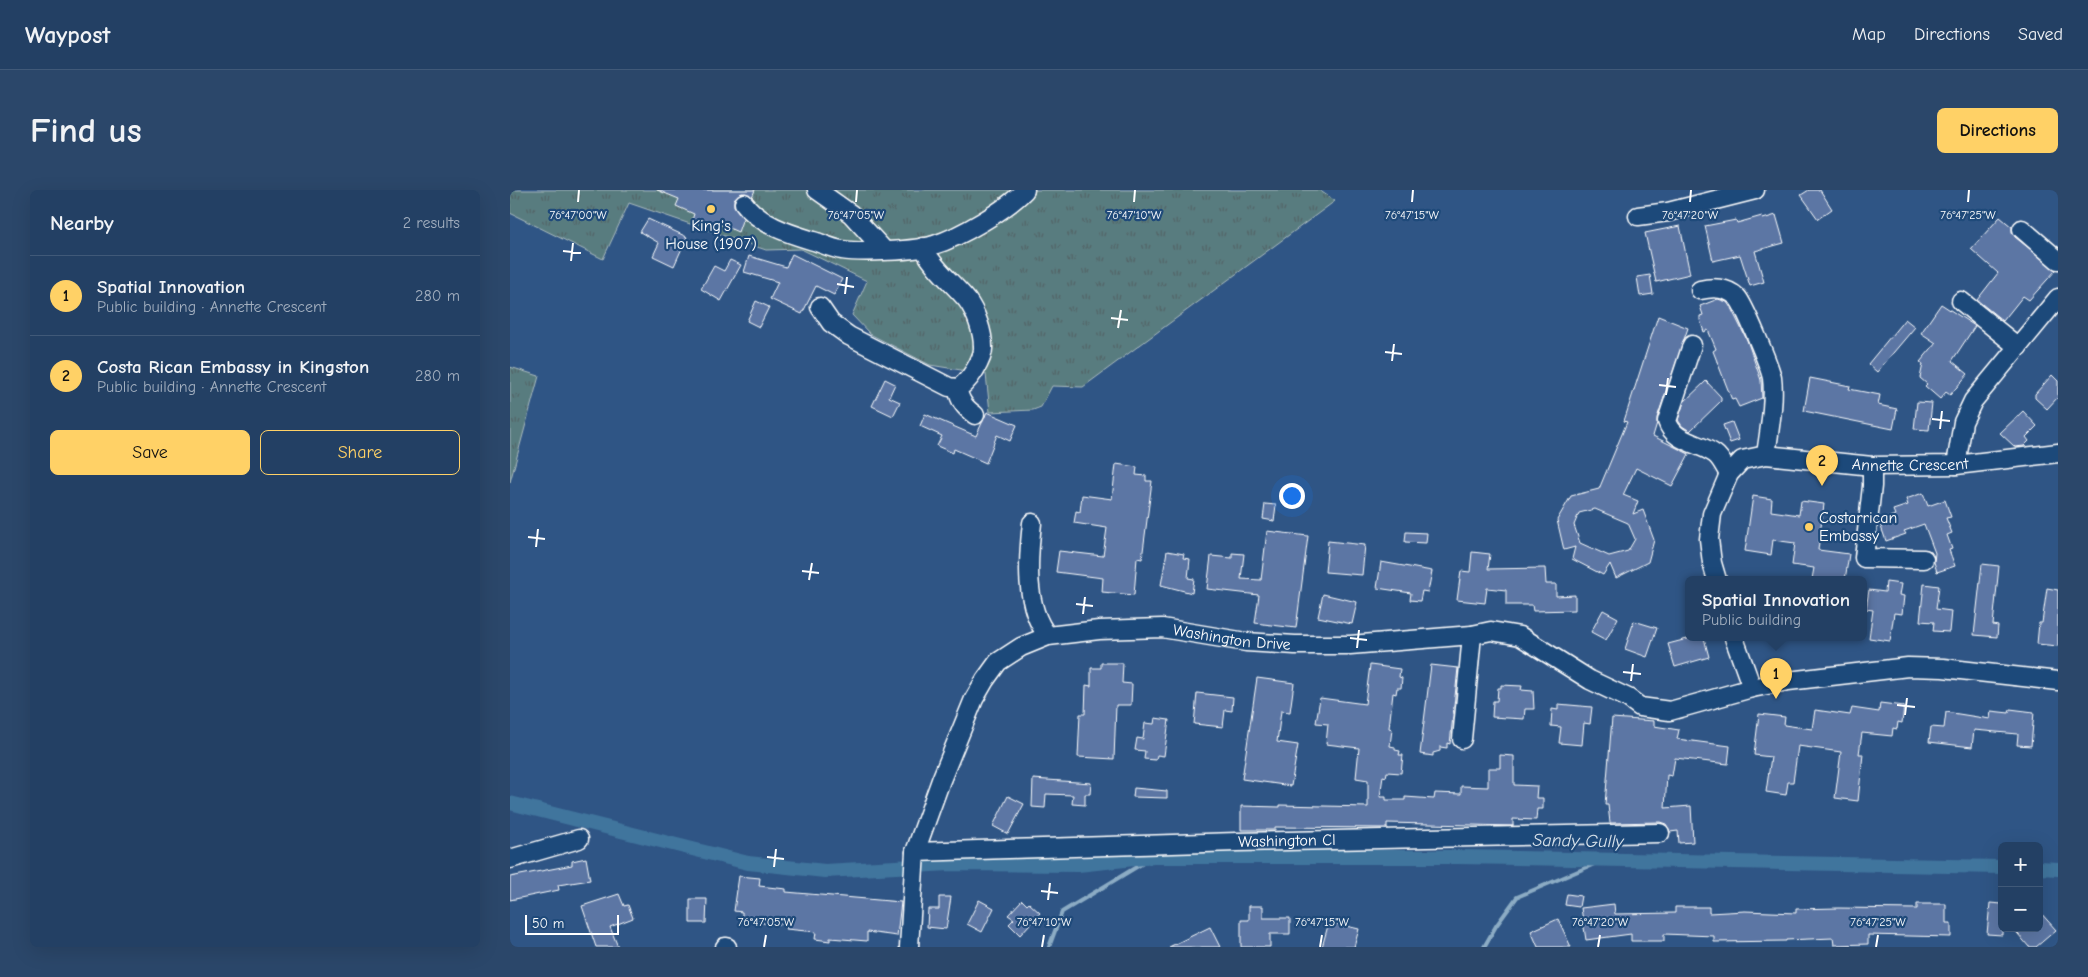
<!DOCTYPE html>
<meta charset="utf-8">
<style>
:root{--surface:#234064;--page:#2b476a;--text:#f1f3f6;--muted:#a3afbf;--line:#405978;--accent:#ffd166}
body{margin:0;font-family:"Comic Neue",sans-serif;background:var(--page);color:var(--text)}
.controls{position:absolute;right:15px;bottom:15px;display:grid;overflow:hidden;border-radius:8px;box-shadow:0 5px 20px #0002}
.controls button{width:45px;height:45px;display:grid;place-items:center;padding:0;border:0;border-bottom:1px solid var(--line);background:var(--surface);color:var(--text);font:25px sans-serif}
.scale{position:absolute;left:15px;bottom:12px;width:94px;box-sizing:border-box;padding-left:5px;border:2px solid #fff;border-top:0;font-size:14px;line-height:18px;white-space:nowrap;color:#fff;-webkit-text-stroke:4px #1f4a7a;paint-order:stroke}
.you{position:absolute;left:781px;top:305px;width:18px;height:18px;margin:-12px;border:4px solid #fff;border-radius:50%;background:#1a73e8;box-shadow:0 0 0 8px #1a73e833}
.badge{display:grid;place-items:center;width:32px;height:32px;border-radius:50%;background:var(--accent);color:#111;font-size:16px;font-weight:700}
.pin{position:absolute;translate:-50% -41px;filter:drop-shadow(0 1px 2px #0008)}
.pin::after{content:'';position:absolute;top:26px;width:18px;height:15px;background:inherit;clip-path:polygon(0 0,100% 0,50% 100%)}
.popup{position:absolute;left:1175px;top:386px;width:182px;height:65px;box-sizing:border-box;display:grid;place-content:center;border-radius:8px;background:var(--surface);filter:drop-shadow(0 1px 4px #0005);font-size:16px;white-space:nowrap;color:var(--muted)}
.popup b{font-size:19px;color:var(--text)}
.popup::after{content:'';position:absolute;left:50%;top:100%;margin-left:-10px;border:10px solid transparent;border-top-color:var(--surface)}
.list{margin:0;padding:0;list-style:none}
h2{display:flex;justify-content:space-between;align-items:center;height:65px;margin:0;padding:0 20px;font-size:21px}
h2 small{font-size:16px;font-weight:400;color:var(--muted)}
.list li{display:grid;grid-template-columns:32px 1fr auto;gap:15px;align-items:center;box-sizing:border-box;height:80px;padding:0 20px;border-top:1px solid var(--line)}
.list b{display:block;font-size:19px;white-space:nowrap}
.list p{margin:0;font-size:16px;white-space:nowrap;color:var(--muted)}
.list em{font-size:16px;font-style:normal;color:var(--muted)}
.actions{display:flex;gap:10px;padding:15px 20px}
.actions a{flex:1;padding:11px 0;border:1px solid var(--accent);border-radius:8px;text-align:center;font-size:18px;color:var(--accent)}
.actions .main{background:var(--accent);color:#111}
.map{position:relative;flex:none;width:1548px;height:757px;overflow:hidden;border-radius:8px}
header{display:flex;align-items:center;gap:30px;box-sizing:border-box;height:70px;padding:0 25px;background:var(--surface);border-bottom:1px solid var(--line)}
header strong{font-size:24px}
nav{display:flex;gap:28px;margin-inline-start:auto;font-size:18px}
.intro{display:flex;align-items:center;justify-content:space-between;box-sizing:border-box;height:120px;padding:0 30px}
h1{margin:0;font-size:35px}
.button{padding:12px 22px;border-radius:8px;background:var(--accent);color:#111;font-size:18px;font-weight:700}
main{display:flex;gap:30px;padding:0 30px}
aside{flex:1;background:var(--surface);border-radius:8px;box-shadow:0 5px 20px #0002}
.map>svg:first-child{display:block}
</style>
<header>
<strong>Waypost</strong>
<nav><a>Map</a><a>Directions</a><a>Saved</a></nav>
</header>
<div class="intro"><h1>Find us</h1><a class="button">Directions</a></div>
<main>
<aside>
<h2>Nearby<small>2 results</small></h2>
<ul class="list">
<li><span class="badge">1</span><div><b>Spatial Innovation</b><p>Public building · Annette Crescent</p></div><em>280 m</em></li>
<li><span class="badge">2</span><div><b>Costa Rican Embassy in Kingston</b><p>Public building · Annette Crescent</p></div><em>280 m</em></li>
</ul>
<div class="actions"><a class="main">Save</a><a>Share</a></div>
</aside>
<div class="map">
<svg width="1548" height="757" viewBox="0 0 1548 757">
<defs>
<pattern id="grass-tufts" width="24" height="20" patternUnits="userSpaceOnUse" patternTransform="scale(1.25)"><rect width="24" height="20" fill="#597b7f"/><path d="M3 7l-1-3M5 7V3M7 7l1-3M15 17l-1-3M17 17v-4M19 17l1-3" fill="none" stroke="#526466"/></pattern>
</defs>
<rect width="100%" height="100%" fill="#2f5585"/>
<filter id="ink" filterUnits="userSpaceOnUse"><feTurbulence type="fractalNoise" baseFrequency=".02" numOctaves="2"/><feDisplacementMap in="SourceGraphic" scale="10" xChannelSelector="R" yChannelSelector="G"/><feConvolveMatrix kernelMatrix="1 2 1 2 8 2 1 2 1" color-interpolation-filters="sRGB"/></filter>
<g filter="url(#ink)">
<path fill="url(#grass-tufts)" stroke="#acbdbf" d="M0,0H809L825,11L573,197L542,196L531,217L523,220L480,222L476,184L420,175L360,144L342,125L357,91L291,59L256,60L119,13L93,69L0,23Z
M0,177L29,186L0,292Z"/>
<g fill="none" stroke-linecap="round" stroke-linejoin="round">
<path stroke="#8cacc4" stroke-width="4" d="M539,757L552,722L643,667
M974,757L986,736L1007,707L1094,670"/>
<path stroke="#40759d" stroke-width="14" d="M0,613L238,673L315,681L439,674L568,675L643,667H948L1492,677
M1529,678L1548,679"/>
</g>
<path fill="#5b76a4" stroke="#fff" fill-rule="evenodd" d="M147,0H245L242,7L232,3L224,9V16L233,28L228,42L210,34L207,41L182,30L184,24L166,16L169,9Z
M1299,0H1310L1322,19L1308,29L1291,5Z
M1266,25L1274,53L1245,61L1254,92L1240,96L1230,65L1203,71L1195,36L1226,30L1227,33L1252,26L1253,29Z
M1490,27L1502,37V42L1505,47L1546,80L1519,110L1513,106L1493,131L1467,110L1488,83L1461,59Z
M138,29L177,47L164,76L143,66L149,53L130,42Z
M1170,36L1180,84L1146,92L1135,43Z
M282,64L332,89L324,105L306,96L292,124L260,109L268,92L234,82L239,66L276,77Z
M220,70L231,75L211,111L191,99L204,76L214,81Z
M1140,85L1143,104L1130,106L1127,87Z
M1208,109L1217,112L1221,118L1237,150L1251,190L1252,208L1229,217L1225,209L1222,210L1203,161L1206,159L1198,140L1194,142L1190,130V126L1193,125L1190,116Z
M246,111L259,117L249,137L237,131Z
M1431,114L1465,136L1442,171L1458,184L1440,205L1436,202L1430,209L1415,196L1417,194L1410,188L1413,174L1410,172L1426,153L1411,143Z
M1148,126L1178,138L1147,228V233L1143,246L1179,264L1162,296L1126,278L1113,305L1128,311L1123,324L1133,320L1144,350L1138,372L1106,388L1100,374L1093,385L1062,369L1065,357L1054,360L1047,330L1061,306L1089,299L1117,232L1114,231ZM1085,319L1118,333L1125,349L1118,361L1099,366L1070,353L1064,335L1069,323Z
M1395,129L1405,137L1367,182L1358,174Z
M1542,185L1548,191V207L1537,219L1525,208V204Z
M1300,188L1340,196L1339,199L1370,205L1368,215L1387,219L1383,239L1294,221Z
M375,189L385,194L379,207L390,212L383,226L362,216Z
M1196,191L1211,207V211L1180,241L1172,236L1168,230L1174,212Z
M1407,212L1422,213L1419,240L1404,239Z
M1513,221L1527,236L1516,247L1519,251L1514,256L1505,257L1490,243Z
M477,222L507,235L500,251L487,245L476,273L444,259L443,263L427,256L432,246L410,236L415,224L466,246Z
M1222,232L1229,250L1220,253L1213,235Z
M606,274L627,277L626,285L636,286V291H642L632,369L627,368L624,405L592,402L593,388L546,382L549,361L593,366L597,338L564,333L566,321L570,322L572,305L602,309Z
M1413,303L1418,316L1435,310L1441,327L1436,328L1442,343L1437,345L1442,359L1439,360L1445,376L1427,382L1424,372L1425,363L1414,334L1394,341L1396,344L1376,351L1369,331L1385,325L1383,320L1398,315L1396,309Z
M1243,306L1262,309L1261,321L1289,325L1291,311L1314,314L1308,360L1339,364L1335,390L1302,389L1304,378L1282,375L1285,353L1263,350L1261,365L1235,361Z
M755,314L766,315L764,331L753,329Z
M757,341L798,346L786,438L745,433L749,405L697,399L701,366L722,368V363L734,364L731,389L751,390Z
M896,342L917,343L916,353L895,352Z
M818,351L855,355L852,385L815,382Z
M657,361L674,364L673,368L680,369L678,388L684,389L682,403L651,395Z
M962,362L980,364L978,379L1035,378L1036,394H1046V406L1065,405V420L1023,421L1022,415H996V400L977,398L975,413L947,410L951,381L960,382Z
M871,372L922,381L918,402L912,401L910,411L900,410L901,403L867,398Z
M1472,374L1489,376L1483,435L1488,436L1487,447L1464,445Z
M1376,392L1391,394L1389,405L1394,406L1392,424L1384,423L1380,451L1359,448L1363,420L1356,419L1359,400L1375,402Z
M1414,394L1429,396L1426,419L1441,421L1439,442L1423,441L1424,432L1410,431Z
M1537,398L1548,400V456L1527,454L1529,433H1532Z
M813,404L847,412L842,434L808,427Z
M1093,420L1108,428L1096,450L1081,442Z
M1124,431L1147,438L1137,467L1115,459Z
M1181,448H1194L1199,467L1165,477L1158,454Z
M591,473H613L612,493L622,494L621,515H606L604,569L568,567L570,524H575L576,495L581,496V478H591Z
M860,475L890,479L889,487L892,488L891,498H887L886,504L883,503L879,538L882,539L880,556L885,557V560L890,561L889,565H893L891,583L877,582L876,587L873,586L870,607H876V610H895V607L924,609L925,603L951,604V596L978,597V578H990V565L1004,566V595L1027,596L1026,608H1033V619H1027L1026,630L1003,629V636L877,633V638L765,637V640H731V616L770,617V615L858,617V590L846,588L849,558L816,554L818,534L806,533L810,508L855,514Z
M921,475L948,478L940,554L937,553V558L930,557V561L923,563V566L910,564Z
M747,488L784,493L780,522L771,521L767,552L788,555L781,596L732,589Z
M991,495L1012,496L1011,500L1023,501L1024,519H1015L1014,529L982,527L983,511H987L988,498H991Z
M687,503L723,507L722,521L715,520L713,537L684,534Z
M1370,513L1394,516L1392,533L1388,532L1387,539L1383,538L1382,546L1352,543L1349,564H1353L1348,611L1325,608L1331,562L1288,556L1283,592H1278L1276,605L1256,602L1261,567L1244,565L1249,524L1275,527L1274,535L1302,539L1305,520L1340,525L1342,518L1369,522Z
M1048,514L1082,517L1080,534L1074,533L1072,555L1049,553L1051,537L1041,536L1042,519L1048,520Z
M1500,519L1524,522L1521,556L1507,555L1508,544L1464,540L1462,557L1419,552L1421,537L1434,538L1436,522L1480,529L1481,521L1499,523Z
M645,528L659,530L654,566L647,565L646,570L634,569L635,561L625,560L627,548L633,549L635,533L644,534Z
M1102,528L1144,531V536L1169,540L1167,549L1220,556L1218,574L1165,568L1162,586L1157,585L1155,618L1181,616L1183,652L1169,653L1168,641L1160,642L1156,634L1150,632L1100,633L1098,615H1095Z
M523,589L581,593L580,604H575V615L562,614L563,605L536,604L535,618L522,617Z
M624,598L657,601V608L623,607Z
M498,606L514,614L498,644L483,636Z
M76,668L80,690L48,695L49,700L0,710V687L62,675V671Z
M229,686L250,688L249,696L276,699V702L391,712L387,746L357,742V751L320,748V751L305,749L306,742L276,739L277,735L252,733V730L232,728V722L224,721Z
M109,704L114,716L118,715L123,728L100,737L108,757H86L72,716Z
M1057,704L1071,706L1069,717L1055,715Z
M429,707H441L436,739L417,737L418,719H429Z
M180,709H197L196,733H180Z
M469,710L484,718L472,742L457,734Z
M512,710L517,715L519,713L530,723L510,745L499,734L504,729L498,725Z
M1480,713L1492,714V745L1477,744Z
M1104,714L1105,724L1165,723V717H1199V723L1235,721L1286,723V719L1328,718L1407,719V714H1436V733H1441V747L1358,745V754L1324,755L1323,748L1276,750V751L1204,752V746L1154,744V751H1121V744L1076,750L1071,718Z
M739,716H753V728H780V744H760V757H731V730H739Z
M1529,721L1546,740L1526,757H1519L1503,738H1529Z
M1048,729L1061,757H1028L1021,741Z
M819,732L849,739L844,757H812Z
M700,737L710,757H659Z"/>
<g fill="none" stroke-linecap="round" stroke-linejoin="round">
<defs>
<g id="minor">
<path d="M307,0L341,24L374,60"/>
<path d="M234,13C251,36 281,44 307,52C315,55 324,59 332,60C350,63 407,61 424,55C450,47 496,20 515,0"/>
<path d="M1128,26L1158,22L1245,0"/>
<path d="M1512,39L1548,70"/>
<path d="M1190,100C1202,97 1217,97 1227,107C1234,114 1260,177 1262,188C1265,211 1259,242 1256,265"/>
<path d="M1451,111L1508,157"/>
<path d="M310,117L321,133L339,146L439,197C440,197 446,198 447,198C458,195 474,168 473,157C473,142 466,122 457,110C442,92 424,79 413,57"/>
<path d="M1182,155L1157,231C1164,253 1188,252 1205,264C1211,268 1215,278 1219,284"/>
<path d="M447,198C450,211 454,217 465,225"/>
<path d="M1446,275L1453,232L1463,211L1548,108"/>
<path d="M1362,276V296L1354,368L1414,369"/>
<path d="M522,333C518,369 514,417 538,446"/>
<path id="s1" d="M1207,390L1202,373L1199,349L1202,324L1219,284L1232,270L1256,265L1362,276L1446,275L1548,263"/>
<path d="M1224,448L1242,498"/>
<path d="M952,549L962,445"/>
<path id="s2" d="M405,662L727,652L1150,643"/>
<path d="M0,669L69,649"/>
<path d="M215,757H217"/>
<path id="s3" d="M399,757L405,662L431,590L464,509L475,490L488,472L511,457L538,446L589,440L652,438L736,452L785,455H840L962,445L981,441L1010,446L1080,490L1118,508L1130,517L1160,521L1242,498L1278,491L1398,477L1433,478L1548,491"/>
</g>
</defs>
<use href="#minor" stroke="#fff" stroke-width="21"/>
<use href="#minor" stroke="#1f4a7a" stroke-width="18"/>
</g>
</g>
<path fill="none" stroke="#fff" stroke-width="2" d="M68,12L69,0M346,12L347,0M624,12L625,0M902,12L903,0M1180,12L1181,0M1458,12L1459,0M53,61L71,63M61,71L63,53M327,94L344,97M335,104L337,87M601,128L618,130M608,138L611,120M875,162L892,164M882,171L884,154M1149,195L1166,197M1156,205L1158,188M1422,229L1440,231M1430,239L1432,221M18,347L35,349M26,357L28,339M292,381L309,383M299,390L302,373M566,414L583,416M573,424L575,407M840,448L857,450M847,458L849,440M1113,482L1131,484M1121,491L1123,474M1387,515L1405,517M1395,525L1397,508M257,667L274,669M264,677L266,659M531,701L548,703M538,710L540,693M254,757L256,745M532,757L534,745M810,757L812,745M1088,757L1090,745M1366,757L1368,745"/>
<g fill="#ffd166" stroke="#1f4a7a" stroke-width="2">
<circle cx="201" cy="19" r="5"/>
<circle cx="1299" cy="337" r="5"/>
</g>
<g text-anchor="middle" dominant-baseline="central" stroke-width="4.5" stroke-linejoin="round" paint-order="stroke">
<g font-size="16" fill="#fff" stroke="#1f4a7a">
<text x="201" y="36">King's<tspan x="201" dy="18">House (1907)</tspan></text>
<text x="1309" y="328" text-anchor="start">Costarrican<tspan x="1309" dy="18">Embassy</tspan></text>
</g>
<g font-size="16" fill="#fff" stroke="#1f4a7a">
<text stroke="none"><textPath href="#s1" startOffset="299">Annette Crescent</textPath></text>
<text stroke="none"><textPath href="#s3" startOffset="545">Washington Drive</textPath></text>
<text stroke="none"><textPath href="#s2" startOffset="372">Washington Cl</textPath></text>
</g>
<g font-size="18" font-style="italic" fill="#d9e3eb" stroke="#1f4a7a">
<text transform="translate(1068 651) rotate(1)">Sandy Gully</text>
</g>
</g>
<g font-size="12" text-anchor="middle" fill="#fff" stroke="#1f4a7a" stroke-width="4.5" stroke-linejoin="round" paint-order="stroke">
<text x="68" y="29">76°47'00"W</text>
<text x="346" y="29">76°47'05"W</text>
<text x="624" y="29">76°47'10"W</text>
<text x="902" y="29">76°47'15"W</text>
<text x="1180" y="29">76°47'20"W</text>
<text x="1458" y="29">76°47'25"W</text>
<text x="256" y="736">76°47'05"W</text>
<text x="534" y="736">76°47'10"W</text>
<text x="812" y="736">76°47'15"W</text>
<text x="1090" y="736">76°47'20"W</text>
<text x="1368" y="736">76°47'25"W</text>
</g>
</svg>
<div class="controls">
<button>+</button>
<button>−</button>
</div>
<div class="scale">50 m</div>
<div class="you"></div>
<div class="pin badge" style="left:1266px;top:509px">1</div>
<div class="popup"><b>Spatial Innovation</b>Public building</div>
<div class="pin badge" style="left:1312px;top:296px">2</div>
</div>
</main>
